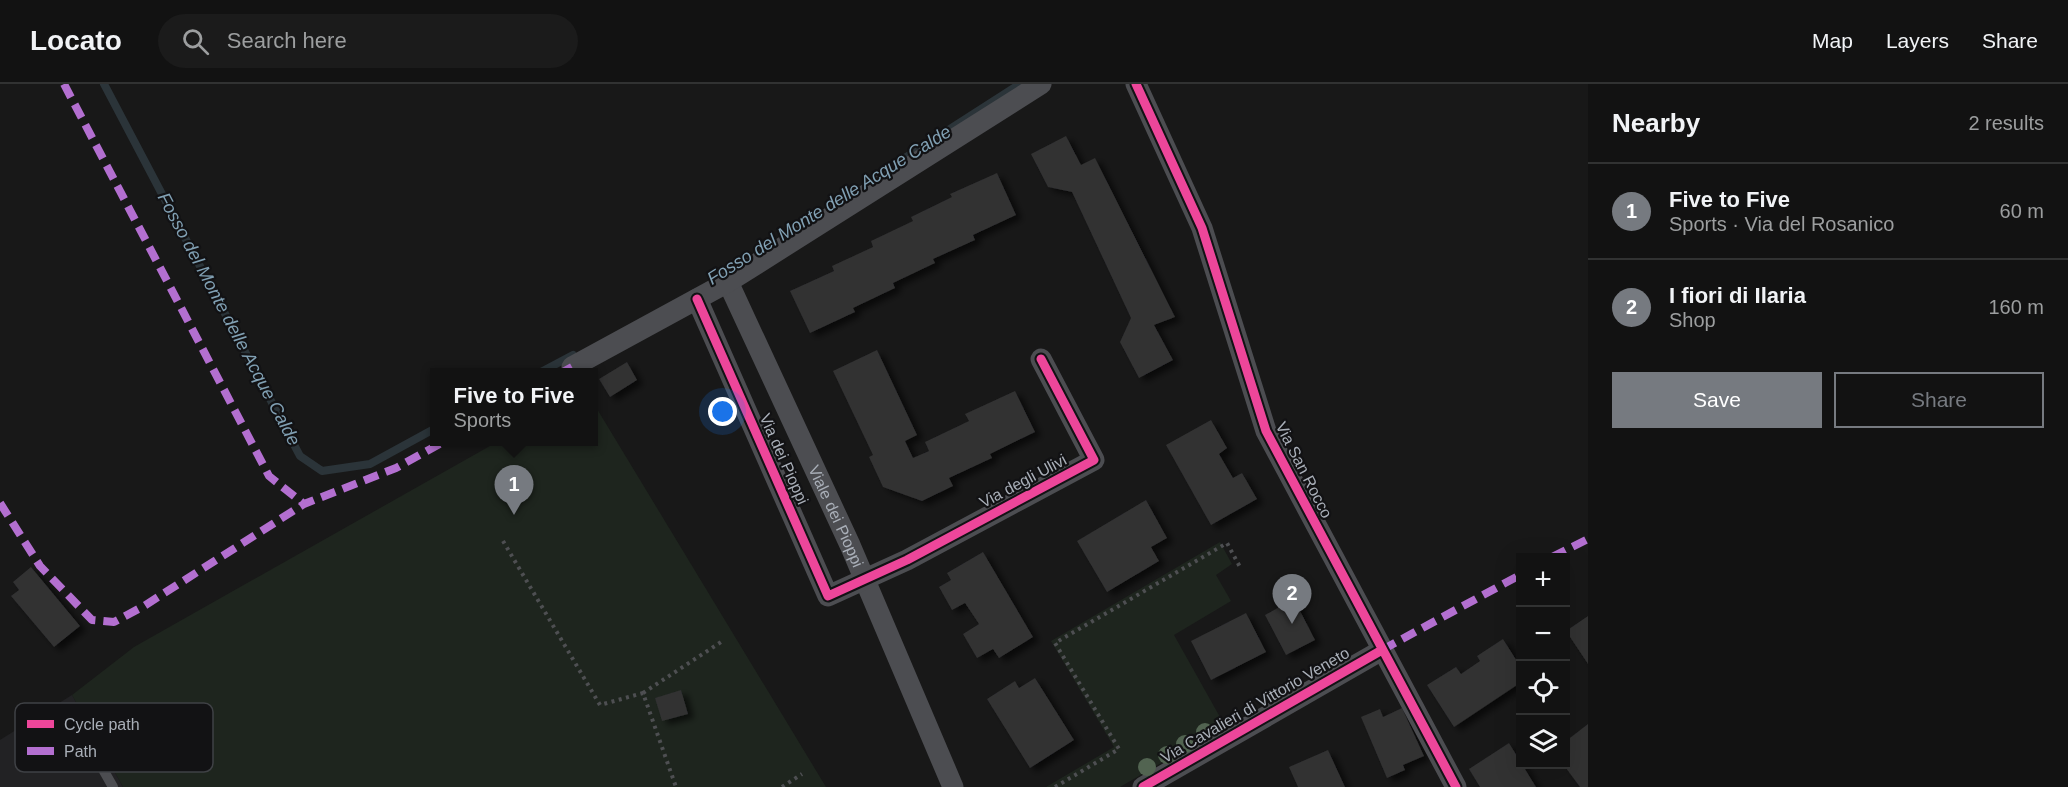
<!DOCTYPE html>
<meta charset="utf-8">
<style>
:root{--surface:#121212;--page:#1b1b1b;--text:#f1f3f6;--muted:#9c9e9f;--line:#313232;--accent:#767a80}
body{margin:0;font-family:Arial,sans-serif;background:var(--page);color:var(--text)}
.controls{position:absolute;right:18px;bottom:18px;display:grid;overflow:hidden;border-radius:0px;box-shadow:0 6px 24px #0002}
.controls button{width:54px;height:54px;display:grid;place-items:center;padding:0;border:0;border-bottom:2px solid var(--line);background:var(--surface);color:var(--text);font:30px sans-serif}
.you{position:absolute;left:723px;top:328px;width:21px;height:21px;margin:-15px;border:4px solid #fff;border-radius:50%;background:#1a73e8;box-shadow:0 0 0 9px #1a73e833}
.badge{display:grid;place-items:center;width:39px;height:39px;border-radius:50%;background:var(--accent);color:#fff;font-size:20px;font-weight:700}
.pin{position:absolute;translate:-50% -50px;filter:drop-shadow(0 2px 3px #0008)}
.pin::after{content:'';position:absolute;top:32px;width:21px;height:18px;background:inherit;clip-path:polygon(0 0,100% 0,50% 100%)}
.popup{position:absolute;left:430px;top:284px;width:168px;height:78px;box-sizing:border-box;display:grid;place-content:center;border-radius:0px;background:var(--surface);filter:drop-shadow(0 2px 4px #0005);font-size:20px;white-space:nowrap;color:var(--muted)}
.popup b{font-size:22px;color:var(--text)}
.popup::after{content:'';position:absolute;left:50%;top:100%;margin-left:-12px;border:12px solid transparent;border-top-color:var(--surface)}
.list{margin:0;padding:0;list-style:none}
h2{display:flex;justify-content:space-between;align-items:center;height:78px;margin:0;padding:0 24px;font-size:26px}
h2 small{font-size:20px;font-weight:400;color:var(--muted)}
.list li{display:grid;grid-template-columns:39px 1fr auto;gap:18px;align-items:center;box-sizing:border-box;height:96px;padding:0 24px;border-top:2px solid var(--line)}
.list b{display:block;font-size:22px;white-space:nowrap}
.list p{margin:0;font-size:20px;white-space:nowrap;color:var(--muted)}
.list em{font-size:20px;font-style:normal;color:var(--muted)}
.actions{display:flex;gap:12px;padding:18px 24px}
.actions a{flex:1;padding:14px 0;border:2px solid var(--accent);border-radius:0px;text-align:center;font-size:21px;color:var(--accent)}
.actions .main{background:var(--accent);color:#fff}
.icon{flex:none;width:33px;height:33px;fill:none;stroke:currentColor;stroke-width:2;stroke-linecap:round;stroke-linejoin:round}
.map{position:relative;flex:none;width:1588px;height:703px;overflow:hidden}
header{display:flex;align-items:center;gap:36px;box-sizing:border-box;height:84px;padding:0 30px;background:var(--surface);border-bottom:2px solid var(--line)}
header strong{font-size:28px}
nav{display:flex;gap:33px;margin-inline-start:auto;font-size:21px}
.search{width:420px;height:54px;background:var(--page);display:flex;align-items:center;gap:15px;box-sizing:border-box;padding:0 21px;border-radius:33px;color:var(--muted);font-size:22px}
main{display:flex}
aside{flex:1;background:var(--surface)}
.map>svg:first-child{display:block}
</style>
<header>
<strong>Locato</strong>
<div class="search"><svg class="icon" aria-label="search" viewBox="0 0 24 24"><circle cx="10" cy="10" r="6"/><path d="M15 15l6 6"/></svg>Search here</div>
<nav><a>Map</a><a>Layers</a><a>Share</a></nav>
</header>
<main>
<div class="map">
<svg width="1588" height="703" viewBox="0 0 1588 703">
<defs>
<filter id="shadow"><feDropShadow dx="6" dy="4" stdDeviation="3" flood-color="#0009"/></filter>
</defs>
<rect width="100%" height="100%" fill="#181818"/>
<path fill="#222224" d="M72,611L123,703H0V656Z"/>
<path fill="#1e251e" d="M594,320L826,703H123L72,611L134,563L497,358H594Z
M1220,458L1232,480L1216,491L1231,517L1174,551L1225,642L1120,703H1046L1114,663L1051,557Z"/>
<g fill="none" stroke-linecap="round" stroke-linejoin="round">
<path stroke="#2b3439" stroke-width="8" d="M104,0L300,372L322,387L370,380L434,345
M875,93L1020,0
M541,288L573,271"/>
</g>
<path fill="#313132" filter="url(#shadow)" d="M1066,52L1081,81L1095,74L1175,233L1154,241L1173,276L1139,294L1120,258L1131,234L1072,108L1048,103L1031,70Z
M997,89L1016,131L973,151L975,156L933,175L935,179L893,199L895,204L853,224L855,228L810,249L790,207L834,187L832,182L873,163L871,157L913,137L911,133L952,113L950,110Z
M877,266L917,351L905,357L913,374L929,367L925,358L969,337L965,330L1015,307L1035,348L990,370L992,374L949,394L953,402L922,417L883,403L869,373L873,371L833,287Z
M627,278L637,296L610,313L599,295Z
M1211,336L1227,364L1219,370L1233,394L1242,389L1257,415L1211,441L1166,361Z
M1146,416L1167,454L1151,463L1159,477L1107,508L1077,457Z
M983,468L1033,553L999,574L993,565L977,574L963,550L979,540L965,519L952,526L939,503L951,496L947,489Z
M31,483L80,542L54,563L11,512L19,506L13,498Z
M1294,515L1315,556L1286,571L1265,531Z
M1246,529L1266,568L1211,596L1191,557Z
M1588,532V580L1566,547Z
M1503,555L1520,582V599L1454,643L1427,601L1456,583L1461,590L1480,577L1477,572Z
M1035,594L1074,656L1030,684L987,615L1015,597L1019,604Z
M681,606L688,630L662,637L655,614Z
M1402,624L1424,672L1403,681L1405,686L1387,694L1361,633L1380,625L1383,633Z
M1588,640V703H1580L1563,680H1566V657Z
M1509,659L1536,703H1480L1469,685Z
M1328,666L1345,703H1298L1289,683Z"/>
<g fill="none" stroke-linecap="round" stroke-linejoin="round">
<path stroke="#4e4f52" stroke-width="4" stroke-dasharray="3 4.5" stroke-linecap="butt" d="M503,457L600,621L643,609L676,703
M643,609L721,558
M782,703L802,690
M1055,703L1119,665L1055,559L1227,459L1240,483"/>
<path stroke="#4c4d51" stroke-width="10" d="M92,666L113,703"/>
<g stroke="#4c4d51" stroke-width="21">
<path d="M1136,0L1202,144L1266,347L1456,703"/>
<path id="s1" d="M728,198L850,461L953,703"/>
<path d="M697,215L828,512L907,476L1094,376L1041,275"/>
<path d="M572,283L728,198L1041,0"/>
<path d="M1143,703L1382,566"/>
</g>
<path stroke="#b36fd0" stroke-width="8" stroke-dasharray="15 8" stroke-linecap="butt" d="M64,0L269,392L304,420
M563,288L572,283
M0,419L40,482L92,536L114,538L144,522L304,420L396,384L443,358
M1552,473L1588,455
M1382,566L1520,491"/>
<defs>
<path id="cycleway" d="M1136,0L1202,144L1266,347L1456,703
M697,215L828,512L907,476L1094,376L1041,275
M1143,703L1382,566"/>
</defs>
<use href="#cycleway" stroke="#121214" stroke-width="13"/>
<use href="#cycleway" stroke="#ed469a" stroke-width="9"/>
</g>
<g fill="#526451">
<circle cx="1205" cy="648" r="9"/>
<circle cx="1185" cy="660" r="9"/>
<circle cx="1167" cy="671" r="9"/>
<circle cx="1147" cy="683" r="9"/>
</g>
<g text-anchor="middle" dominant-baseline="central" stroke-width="4.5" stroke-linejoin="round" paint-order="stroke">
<g font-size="16" fill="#a9afb8" stroke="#121214">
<text transform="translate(784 375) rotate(66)">Via dei Pioppi</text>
<text transform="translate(1304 386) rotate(63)">Via San Rocco</text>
<text transform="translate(1023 397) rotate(-28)">Via degli Ulivi</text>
<text stroke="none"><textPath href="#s1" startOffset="258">Viale dei Pioppi</textPath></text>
<text transform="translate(1255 621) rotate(-30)">Via Cavalieri di Vittorio Veneto</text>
</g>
<g font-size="18" font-style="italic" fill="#81a0b3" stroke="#121214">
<text transform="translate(829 121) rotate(-32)">Fosso del Monte delle Acque Calde</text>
<text transform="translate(229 235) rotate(62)">Fosso del Monte delle Acque Calde</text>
</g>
</g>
<rect x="15" y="619" width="198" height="69" rx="9" fill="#121214" stroke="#3f4145" stroke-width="1.5"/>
<rect x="27" y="636" width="27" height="8" fill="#ed469a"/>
<rect x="27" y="663" width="27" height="8" fill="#b36fd0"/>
<g font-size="16" fill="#a9afb8">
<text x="64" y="646">Cycle path</text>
<text x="64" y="673">Path</text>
</g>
</svg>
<div class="controls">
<button>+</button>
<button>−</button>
<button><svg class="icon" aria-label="locate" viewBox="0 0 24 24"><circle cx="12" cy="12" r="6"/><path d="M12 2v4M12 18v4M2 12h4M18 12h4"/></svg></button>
<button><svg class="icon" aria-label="layers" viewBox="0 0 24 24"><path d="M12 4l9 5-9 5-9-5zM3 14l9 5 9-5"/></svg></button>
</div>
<div class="you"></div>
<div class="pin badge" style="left:514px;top:431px">1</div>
<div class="popup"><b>Five to Five</b>Sports</div>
<div class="pin badge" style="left:1292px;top:540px">2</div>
</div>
<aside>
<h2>Nearby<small>2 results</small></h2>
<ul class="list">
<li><span class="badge">1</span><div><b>Five to Five</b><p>Sports · Via del Rosanico</p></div><em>60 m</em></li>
<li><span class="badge">2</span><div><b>I fiori di Ilaria</b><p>Shop</p></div><em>160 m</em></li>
</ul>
<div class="actions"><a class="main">Save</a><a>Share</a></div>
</aside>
</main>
